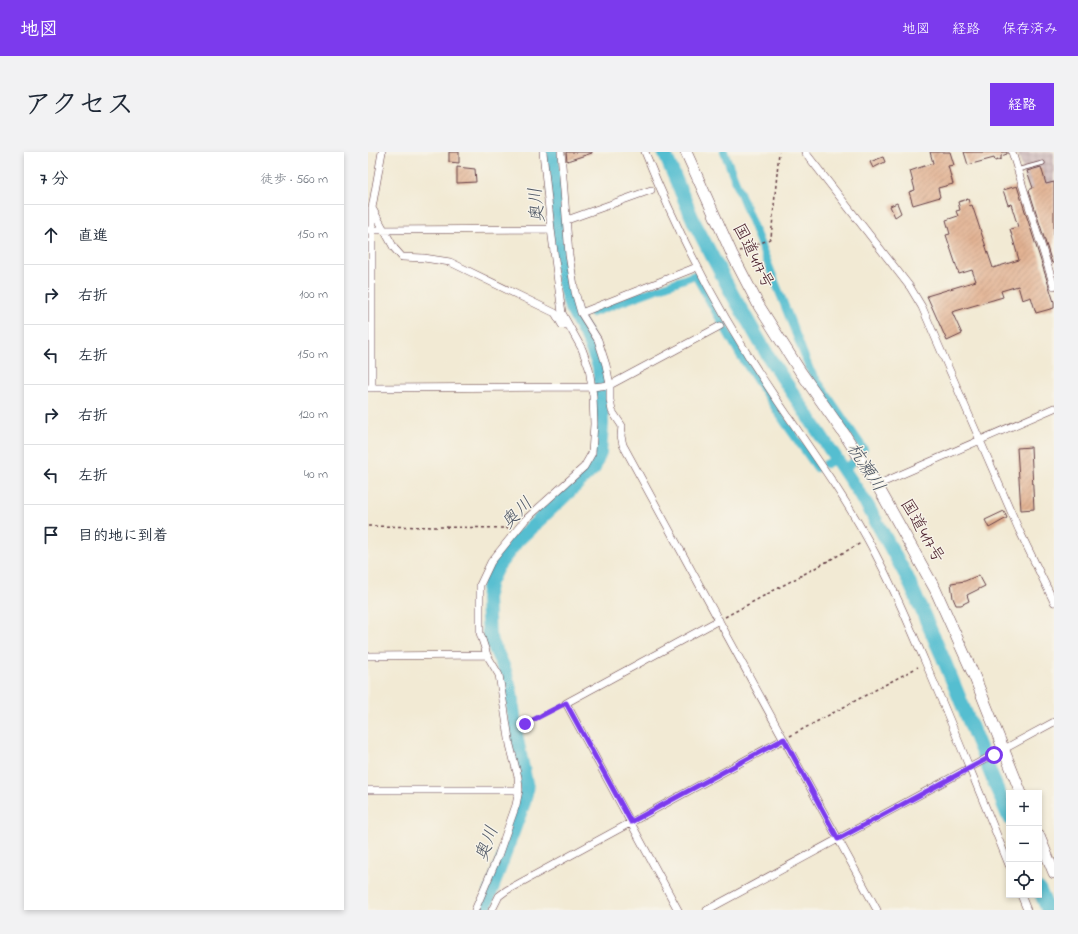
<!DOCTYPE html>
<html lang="ja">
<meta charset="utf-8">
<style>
:root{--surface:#fff;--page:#f2f2f3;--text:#1f2937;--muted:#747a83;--line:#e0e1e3;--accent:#7c3aed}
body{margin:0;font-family:"Indie Flower","Klee One",sans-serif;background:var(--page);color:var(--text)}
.controls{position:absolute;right:12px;bottom:12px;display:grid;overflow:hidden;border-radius:0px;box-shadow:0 2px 6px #0003}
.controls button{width:36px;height:36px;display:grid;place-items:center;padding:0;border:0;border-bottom:1px solid var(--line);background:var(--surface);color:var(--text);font:20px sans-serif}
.stop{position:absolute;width:12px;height:12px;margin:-9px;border:3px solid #7c3aed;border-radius:50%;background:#fff}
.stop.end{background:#7c3aed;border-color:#fff;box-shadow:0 1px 4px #0008}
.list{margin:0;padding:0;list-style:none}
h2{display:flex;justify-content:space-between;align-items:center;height:52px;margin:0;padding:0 16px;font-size:17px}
h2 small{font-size:13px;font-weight:400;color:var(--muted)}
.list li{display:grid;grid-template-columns:26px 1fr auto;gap:12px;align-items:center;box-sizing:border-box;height:60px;padding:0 16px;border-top:1px solid var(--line)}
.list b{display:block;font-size:15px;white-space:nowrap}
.list em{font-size:13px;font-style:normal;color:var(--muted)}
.icon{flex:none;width:22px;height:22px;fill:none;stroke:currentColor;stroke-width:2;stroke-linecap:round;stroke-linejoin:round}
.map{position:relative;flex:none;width:686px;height:758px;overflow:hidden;border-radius:0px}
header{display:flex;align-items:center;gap:24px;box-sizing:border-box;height:56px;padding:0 20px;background:var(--accent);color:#fff}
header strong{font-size:19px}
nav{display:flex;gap:22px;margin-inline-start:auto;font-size:14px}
.intro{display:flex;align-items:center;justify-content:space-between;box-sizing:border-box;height:96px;padding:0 24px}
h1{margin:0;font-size:28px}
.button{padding:10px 18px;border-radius:0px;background:var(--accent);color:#fff;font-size:14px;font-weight:700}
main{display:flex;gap:24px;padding:0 24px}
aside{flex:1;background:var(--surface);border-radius:0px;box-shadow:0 2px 6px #0003}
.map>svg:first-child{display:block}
</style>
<header>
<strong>地図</strong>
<nav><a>地図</a><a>経路</a><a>保存済み</a></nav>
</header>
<div class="intro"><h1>アクセス</h1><a class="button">経路</a></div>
<main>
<aside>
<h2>7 分<small>徒歩 · 560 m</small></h2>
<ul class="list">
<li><svg class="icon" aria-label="ahead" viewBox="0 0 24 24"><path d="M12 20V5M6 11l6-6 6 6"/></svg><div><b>直進</b></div><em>150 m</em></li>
<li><svg class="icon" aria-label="right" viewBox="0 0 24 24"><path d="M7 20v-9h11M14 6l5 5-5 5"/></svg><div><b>右折</b></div><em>100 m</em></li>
<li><svg class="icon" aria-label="left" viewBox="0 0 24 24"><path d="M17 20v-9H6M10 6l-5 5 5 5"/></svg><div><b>左折</b></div><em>150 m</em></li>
<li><svg class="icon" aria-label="right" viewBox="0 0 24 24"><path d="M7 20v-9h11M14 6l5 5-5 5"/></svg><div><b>右折</b></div><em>120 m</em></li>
<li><svg class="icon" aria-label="left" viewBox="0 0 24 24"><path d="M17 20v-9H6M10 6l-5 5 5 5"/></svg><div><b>左折</b></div><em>40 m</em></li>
<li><svg class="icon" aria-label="arrive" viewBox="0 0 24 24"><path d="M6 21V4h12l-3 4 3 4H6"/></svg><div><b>目的地に到着</b></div></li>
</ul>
</aside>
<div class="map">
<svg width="686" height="758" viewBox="0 0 686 758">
<defs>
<pattern id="industrial-grid" width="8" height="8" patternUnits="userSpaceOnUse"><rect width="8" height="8" fill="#d2bfc0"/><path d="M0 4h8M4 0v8" fill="none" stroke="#b6a4a5"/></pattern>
<pattern id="building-hatch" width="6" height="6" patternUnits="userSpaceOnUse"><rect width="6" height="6" fill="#e2b293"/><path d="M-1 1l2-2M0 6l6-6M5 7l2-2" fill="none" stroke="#b99078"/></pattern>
</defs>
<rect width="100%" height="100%" fill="#f7f3e8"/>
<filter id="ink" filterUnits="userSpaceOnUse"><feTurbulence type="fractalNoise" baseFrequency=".025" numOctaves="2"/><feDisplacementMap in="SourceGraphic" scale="8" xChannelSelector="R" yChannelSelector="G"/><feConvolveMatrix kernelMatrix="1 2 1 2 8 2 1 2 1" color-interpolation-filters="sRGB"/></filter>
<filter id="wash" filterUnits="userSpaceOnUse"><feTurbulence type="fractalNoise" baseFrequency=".012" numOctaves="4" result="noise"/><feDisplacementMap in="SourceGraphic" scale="16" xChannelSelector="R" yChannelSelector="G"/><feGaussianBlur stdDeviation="0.9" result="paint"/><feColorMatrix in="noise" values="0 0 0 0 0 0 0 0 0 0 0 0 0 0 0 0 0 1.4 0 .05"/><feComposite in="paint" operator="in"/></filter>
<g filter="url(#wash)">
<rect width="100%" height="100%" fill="#f2ead4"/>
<path fill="url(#industrial-grid)" d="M649,0H686V111Z"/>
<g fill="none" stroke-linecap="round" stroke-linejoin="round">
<path stroke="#54bed0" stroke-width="8" d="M356,0L442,218L496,297
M224,161L327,123L372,203L417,271L449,316
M458,312L469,307
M476,318L485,310"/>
<path stroke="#54bed0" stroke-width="14" d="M296,0L326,70L364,142L402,207L499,353L539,425L575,506L641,666
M671,737L680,758
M116,758L156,650L159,636L149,588L143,541L136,516L121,484L119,447L121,432L129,415L149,389L226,316L232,300L234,272L233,237L231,214L219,185L203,156L196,132L190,83L184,0"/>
</g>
<g id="blocks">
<path fill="url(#building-hatch)" d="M81,0H91V11L81,10Z
M198,0H224V1L199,9Z
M562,0H582L586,13L580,14L585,32L570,36L572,45L545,53L541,40L547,38L542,19L565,11Z
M596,0H639V2L633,4V7L627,9L626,6L600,13Z
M515,5L517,10L505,16L502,10Z
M89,15L107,17L108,30L89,31Z
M673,15L678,32L686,30V111H684L661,38L665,36L659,19Z
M649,34L686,150V156L668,161L663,145L654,148L650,134L633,139L635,145L584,160L594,182L579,189L559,144L608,129L604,118L591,122L578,83L582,82L578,68L590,64L588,59L592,58L590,50L600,47L602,54L604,53L625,116L651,108L642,77L650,75L643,52L640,53L635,38Z
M529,51L533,61L527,65L522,54Z
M663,295L666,357L653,358L649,296Z
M636,359L639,366L621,376L617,368Z
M611,423L617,434L599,443L601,449L593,453H588L585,446L583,431L597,429Z"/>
</g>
</g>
<g filter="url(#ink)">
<use href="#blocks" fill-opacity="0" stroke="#633d44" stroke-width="1"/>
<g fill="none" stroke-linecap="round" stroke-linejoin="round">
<defs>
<path id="service" d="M649,18L675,11"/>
<path id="minor" d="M175,0L183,77
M193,0L201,103L207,140L213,161L230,188L238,213L242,233V248L244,259L254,274L253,284L255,293L509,758
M277,0C311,85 354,166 405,242C437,290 472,337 500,388C522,428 540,470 558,512C587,579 614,646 641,713
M437,0L542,135L554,155L651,378L686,450
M644,0L686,134
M4,56L26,96L34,105L56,106L82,110L187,161L194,173H200
M199,68L283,38
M0,78L183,77L194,161L214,197L221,216L225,244L226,272L224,301L216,315L157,368L123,410L112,433V481L119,503
M213,161L329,115
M0,236L224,235L242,233L352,174
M4,236V56L14,0
M509,333L686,256
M0,504L119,503L131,523L142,593L150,625L151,638L148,653L130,704L107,758
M0,638H151
M653,743L659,758
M124,758L131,744L139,738L416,587
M310,758L198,551L351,468
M339,758L686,570"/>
<path id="trunk" d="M318,0L364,102L391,154L432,219L477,283L509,333L567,437L607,526L653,641
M671,684L686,721"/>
</defs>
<use href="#service" stroke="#633d44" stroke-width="5"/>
<use href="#minor" stroke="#633d44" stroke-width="8"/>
<use href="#trunk" stroke="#633d44" stroke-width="12"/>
<path stroke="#633d44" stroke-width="1.5" stroke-dasharray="3 3" stroke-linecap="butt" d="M372,99L400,88L403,86L411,0
M0,374L140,376
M357,465L493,391
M157,572L192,554
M422,584L550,515"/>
<use href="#service" stroke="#fff" stroke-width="3.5"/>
<use href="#minor" stroke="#fff" stroke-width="7"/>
<use href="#trunk" stroke="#fff" stroke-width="11"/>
</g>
</g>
<g fill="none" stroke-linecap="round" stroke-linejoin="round" filter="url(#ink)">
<path stroke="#7c3aed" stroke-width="5" d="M157,572L198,551L263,670L416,587L470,687L626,603"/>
</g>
<g text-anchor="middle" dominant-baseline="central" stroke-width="3" stroke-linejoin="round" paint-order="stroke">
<g font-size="17" fill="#4a1f2b" stroke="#f7f3e8">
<text transform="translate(385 104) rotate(63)">国道417号</text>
<text transform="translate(554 379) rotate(60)">国道417号</text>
</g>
<g font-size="18" font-style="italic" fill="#4e5765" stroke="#f7f3e8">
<text transform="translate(170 53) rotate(-95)">奥川</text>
<text transform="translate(497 316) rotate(57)">杭瀬川</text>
<text transform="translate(150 362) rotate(-45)">奥川</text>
<text transform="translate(120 692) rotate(-70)">奥川</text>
</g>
</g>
</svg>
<div class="controls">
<button>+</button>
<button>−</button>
<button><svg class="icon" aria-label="locate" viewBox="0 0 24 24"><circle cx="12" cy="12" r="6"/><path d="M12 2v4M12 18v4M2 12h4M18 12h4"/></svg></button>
</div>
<div class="stop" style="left:626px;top:603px"></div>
<div class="stop end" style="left:157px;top:572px"></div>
</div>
</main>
